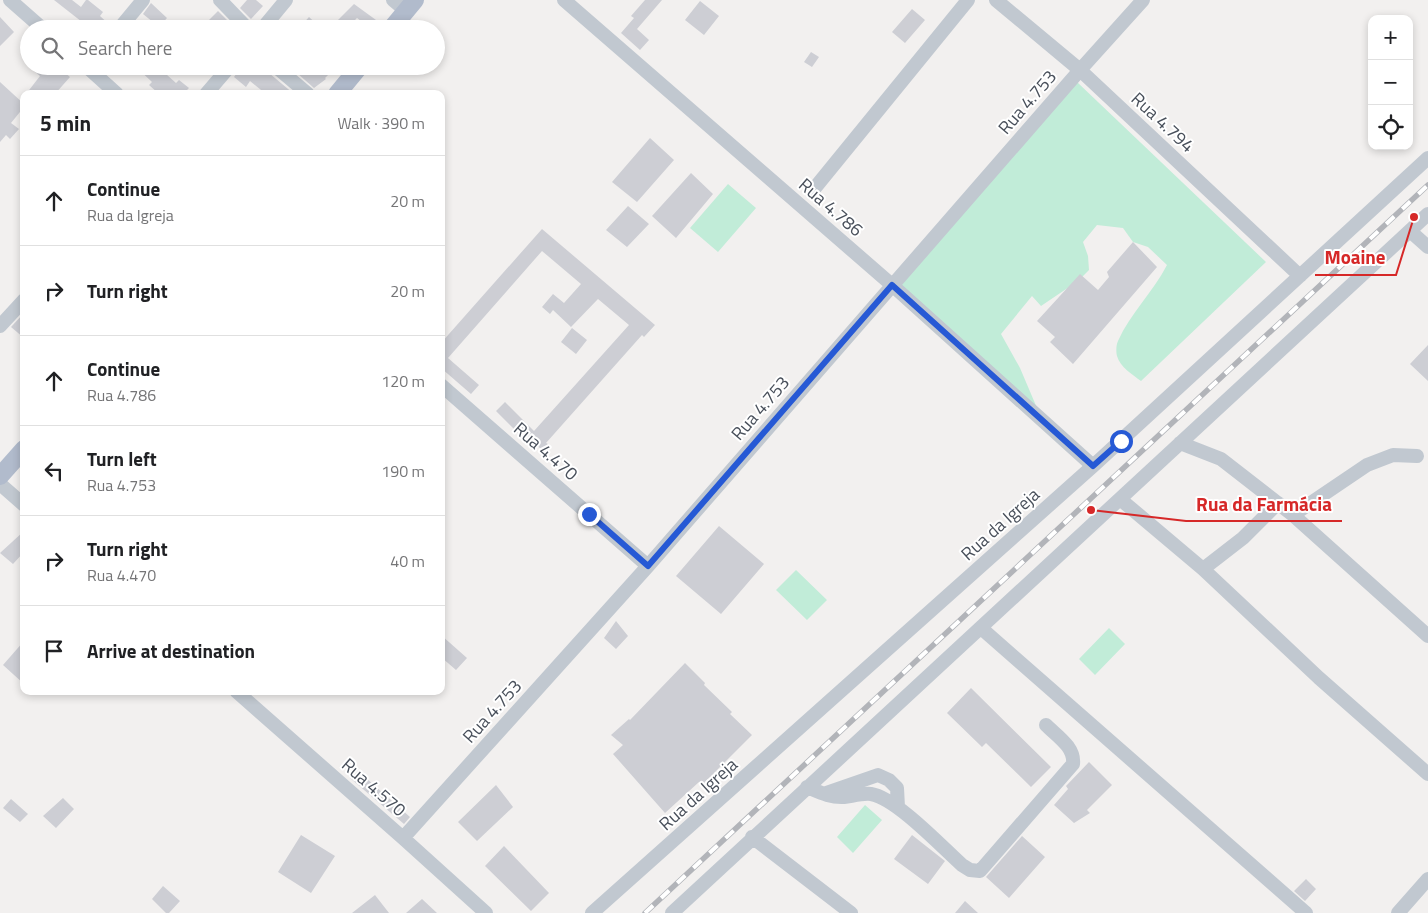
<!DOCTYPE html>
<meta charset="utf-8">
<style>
:root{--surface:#fff;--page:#f6f6f6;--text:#202124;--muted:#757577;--line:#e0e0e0}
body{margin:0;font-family:"Titillium Web",sans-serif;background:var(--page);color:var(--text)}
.controls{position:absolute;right:15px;top:15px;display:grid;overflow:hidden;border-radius:10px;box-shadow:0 2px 8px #0003}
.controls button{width:45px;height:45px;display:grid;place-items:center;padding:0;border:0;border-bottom:1px solid var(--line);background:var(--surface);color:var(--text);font:25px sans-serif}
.stop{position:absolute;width:15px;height:15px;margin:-11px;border:4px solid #2659d5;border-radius:50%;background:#fff}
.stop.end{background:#2659d5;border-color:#fff;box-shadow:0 1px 5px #0008}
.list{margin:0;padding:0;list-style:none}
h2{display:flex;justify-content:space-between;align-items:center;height:65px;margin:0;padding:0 20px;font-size:21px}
h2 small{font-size:16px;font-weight:400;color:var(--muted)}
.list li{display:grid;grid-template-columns:32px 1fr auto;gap:15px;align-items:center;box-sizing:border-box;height:90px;padding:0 20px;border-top:1px solid var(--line)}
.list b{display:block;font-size:19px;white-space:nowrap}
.list p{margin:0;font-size:16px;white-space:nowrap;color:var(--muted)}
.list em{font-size:16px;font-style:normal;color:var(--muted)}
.icon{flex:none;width:28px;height:28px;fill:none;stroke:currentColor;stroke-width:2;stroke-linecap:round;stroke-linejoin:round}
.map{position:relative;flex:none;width:1428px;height:913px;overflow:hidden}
.search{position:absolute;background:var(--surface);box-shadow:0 2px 8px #0003;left:20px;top:20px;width:425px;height:55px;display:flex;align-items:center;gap:12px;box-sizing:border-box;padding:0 18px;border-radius:28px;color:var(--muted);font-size:19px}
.panel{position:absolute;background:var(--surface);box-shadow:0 2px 8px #0003;left:20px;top:90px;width:425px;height:605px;border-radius:10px}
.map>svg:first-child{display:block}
</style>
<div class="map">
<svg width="1428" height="913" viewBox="0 0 1428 913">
<rect width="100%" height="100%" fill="#f2f0ef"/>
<path fill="#c1ecd8" d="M1077,82L1266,262L1141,381C1133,375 1120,367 1117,356C1116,352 1116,345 1118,341C1130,314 1153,292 1167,265L1148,247L1133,242L1123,228L1097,225L1083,242L1088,256L1089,270L1078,281L1041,306L1032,296L1001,334L1020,368L1037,408L892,285Z
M728,184L756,208L718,252L690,228Z
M796,570L827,600L807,620L776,590Z
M1109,628L1125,644L1095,675L1079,659Z
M865,805L882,820L853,853L837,837Z"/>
<path fill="#cdced4" d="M54,0H72L81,7L86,0H88L103,12L100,16L111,26L110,29H91Z
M247,0H256L263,6L251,19L240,8Z
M645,0H662L637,29L649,40L640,50L621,33L634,18L631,16Z
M700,1L719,16L704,35L685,20Z
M151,3L167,18L159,27L143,14Z
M354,4L376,20L370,28L357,18L346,29H329Z
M912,9L925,20L905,43L892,32Z
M218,11L236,29H200Z
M0,17L14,32L0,46Z
M309,17L322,29H298Z
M811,52L819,57L812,67L804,62Z
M28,66H57L70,77L55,94H26L40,76Z
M135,66H157L176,83L179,80L189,88L186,91L189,94H159L149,85L152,82Z
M242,66H266L269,73L294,94H266L250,81L246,87L234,77Z
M289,66H325L331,72L325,78L326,79L314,88Z
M0,82L24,104V107L11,123L19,129L10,139L6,135L0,142Z
M650,138L674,160L637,202L612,182Z
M691,173L713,194L676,238L652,216Z
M628,206L649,224L627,247L606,230Z
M542,229L655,325L644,337L642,335L546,443L548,444L542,450L524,434L522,437L496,411L505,402L534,431L629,325L598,299L571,327L553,310L550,314L542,307L553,294L564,303L581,284L542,251L448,358L479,385L471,394L441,368V343Z
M1133,242L1157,267L1073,364L1050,342L1055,337L1037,321L1080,274L1098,290L1109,277L1107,272Z
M24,313V338L11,327Z
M572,328L587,340L576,354L561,342Z
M1428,345V381L1410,364Z
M719,526L764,564L721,614L676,576Z
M24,531V552L13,564L0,553Z
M616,621L628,636L616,649L604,638Z
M441,635L467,658L456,670L441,657Z
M24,641V684L3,665Z
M685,663L705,683L704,685L732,712L730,714L752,735L701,786L699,782L665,813L613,754L623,745L611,735L629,719L630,720Z
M971,688L1051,767L1031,787L986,743L982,747L947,713Z
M1089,762L1112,785L1087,810L1090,813L1074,823L1054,805L1068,789L1066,786Z
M357,770L410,817L404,824L350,778Z
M496,785L513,807L477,841L458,822Z
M63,798L74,809L56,828L43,816Z
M11,799L28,814L20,822L3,808Z
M301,835L335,856L311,893L278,872Z
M912,835L945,861L928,884L894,859Z
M1022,836L1045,857L1009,898L986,877Z
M504,846L549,893L531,911L485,866Z
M1306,879L1316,889L1305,901L1294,891Z
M163,886L180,901L169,913H166L152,899Z
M375,895L389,913H352Z
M422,899L437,913H406Z
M965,901L978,913H955Z"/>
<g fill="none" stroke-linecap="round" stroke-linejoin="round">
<path stroke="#c1c8d0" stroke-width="14" d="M10,0L43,29
M220,0L248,29
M393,0L406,11
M564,0L892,285L1093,466
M996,0L1080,70L1300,276
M119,29L143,0
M262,29L286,0
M86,66L117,94
M275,66L308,94
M206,94L230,66
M814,189L968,0
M1410,231L1428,247
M0,326L24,300
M441,385L648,566
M1180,443L1221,459L1293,515L1428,636
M0,484L24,505
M1120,499L1203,569L1319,678L1428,774
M1293,515L1367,465L1393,455L1417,456
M1203,569L1243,538L1278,503
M981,628L1306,913
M236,691L403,838L486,913
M807,787C819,792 831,798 844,797C852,796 863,793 871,794C896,798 942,847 962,865L970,870L980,871L1073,764C1075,747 1057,736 1046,725
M826,793L878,775L889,780L897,788L898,807
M752,837L851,913
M403,838L648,566L1080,70L1143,0
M592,913L1093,466L1428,158
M672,913L1428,214
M1398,913L1428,879"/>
<path stroke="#b1bbcc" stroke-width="18" d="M391,29L415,0
M337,94L360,66
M0,476L24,449"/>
<defs>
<path id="rail" d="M645,913L1428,185"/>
</defs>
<use href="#rail" stroke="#b2b4b9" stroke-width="5.5"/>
<use href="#rail" stroke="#fff" stroke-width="4" stroke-dasharray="11" stroke-linecap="butt"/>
</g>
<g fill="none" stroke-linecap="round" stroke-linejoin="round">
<path stroke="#2659d5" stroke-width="6" d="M589,514L648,566L892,285L1093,466L1121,441"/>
</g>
<g text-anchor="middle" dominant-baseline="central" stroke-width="4" stroke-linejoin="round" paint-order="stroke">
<g font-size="18" fill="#49505b" stroke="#fff">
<text transform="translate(1027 102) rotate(-49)">Rua 4.753</text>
<text transform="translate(1163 122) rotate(43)">Rua 4.794</text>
<text transform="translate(831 207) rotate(41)">Rua 4.786</text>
<text transform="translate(760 408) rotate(-49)">Rua 4.753</text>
<text transform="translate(546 451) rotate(41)">Rua 4.470</text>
<text transform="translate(1000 524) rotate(-42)">Rua da Igreja</text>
<text transform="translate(492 711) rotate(-48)">Rua 4.753</text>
<text transform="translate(374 787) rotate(41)">Rua 4.570</text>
<text transform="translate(698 794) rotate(-42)">Rua da Igreja</text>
</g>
</g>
<path fill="none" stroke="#d62828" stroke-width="2" d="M1414 217L1396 275H1315M1091 510L1186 521H1342"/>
<g fill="#d62828" stroke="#fff" stroke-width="2">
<circle cx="1414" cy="217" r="5"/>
<circle cx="1091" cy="510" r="5"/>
</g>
<g font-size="19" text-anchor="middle" font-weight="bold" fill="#d62828" stroke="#fff" stroke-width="4" stroke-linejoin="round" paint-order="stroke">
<text x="1355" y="264">Moaine</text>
<text x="1264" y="511">Rua da Farmácia</text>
</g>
</svg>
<div class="controls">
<button>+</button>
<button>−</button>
<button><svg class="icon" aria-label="locate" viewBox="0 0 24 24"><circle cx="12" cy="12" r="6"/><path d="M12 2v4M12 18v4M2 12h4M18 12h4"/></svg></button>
</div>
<div class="stop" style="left:1121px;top:441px"></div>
<div class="stop end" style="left:589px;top:514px"></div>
<div class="search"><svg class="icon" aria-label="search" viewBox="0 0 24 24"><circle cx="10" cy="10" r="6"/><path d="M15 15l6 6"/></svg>Search here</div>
<section class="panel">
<h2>5 min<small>Walk · 390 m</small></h2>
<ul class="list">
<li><svg class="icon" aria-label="ahead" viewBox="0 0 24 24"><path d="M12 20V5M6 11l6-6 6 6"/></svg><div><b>Continue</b><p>Rua da Igreja</p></div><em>20 m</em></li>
<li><svg class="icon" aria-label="right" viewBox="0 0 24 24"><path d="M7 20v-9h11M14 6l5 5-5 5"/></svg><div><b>Turn right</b></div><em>20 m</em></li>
<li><svg class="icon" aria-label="ahead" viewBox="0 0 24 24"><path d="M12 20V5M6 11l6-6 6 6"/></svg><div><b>Continue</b><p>Rua 4.786</p></div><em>120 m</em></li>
<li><svg class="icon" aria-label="left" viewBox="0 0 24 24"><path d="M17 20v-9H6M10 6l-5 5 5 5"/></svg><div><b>Turn left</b><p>Rua 4.753</p></div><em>190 m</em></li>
<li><svg class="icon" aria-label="right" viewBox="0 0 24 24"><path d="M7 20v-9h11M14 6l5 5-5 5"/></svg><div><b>Turn right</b><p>Rua 4.470</p></div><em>40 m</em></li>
<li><svg class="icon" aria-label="arrive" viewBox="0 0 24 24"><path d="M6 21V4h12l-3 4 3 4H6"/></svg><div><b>Arrive at destination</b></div></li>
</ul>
</section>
</div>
